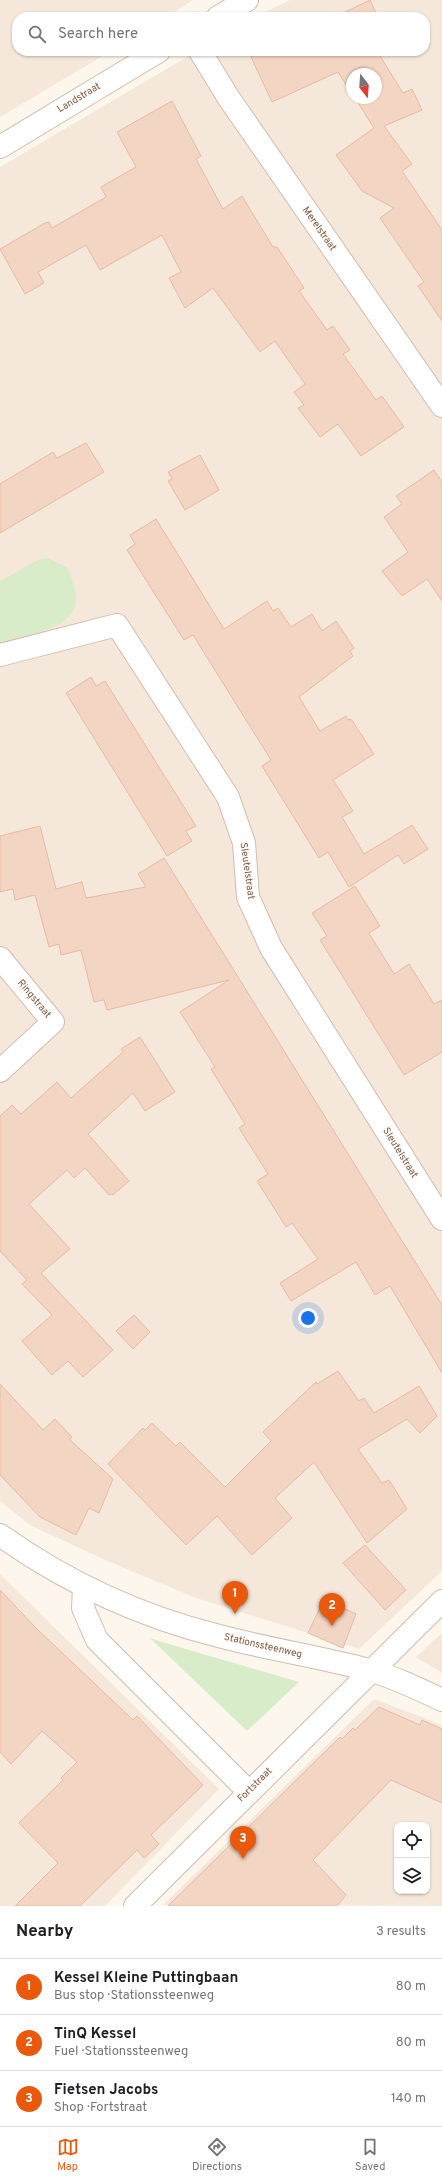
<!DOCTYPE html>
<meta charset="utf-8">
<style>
:root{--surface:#fff;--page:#f6f6f6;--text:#202124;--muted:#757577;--line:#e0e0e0;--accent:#ea580c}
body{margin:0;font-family:Overpass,sans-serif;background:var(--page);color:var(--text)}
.controls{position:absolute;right:12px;bottom:12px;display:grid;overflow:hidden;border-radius:8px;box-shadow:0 1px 3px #0004}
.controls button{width:36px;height:36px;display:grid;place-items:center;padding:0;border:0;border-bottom:1px solid var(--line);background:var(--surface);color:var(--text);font:20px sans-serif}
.compass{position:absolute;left:346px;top:68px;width:36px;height:36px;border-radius:50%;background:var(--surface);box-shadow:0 1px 3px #0004;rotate:163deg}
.you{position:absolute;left:308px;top:1318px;width:14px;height:14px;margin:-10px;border:3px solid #fff;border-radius:50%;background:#1a73e8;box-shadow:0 0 0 6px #1a73e833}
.badge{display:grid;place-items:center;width:26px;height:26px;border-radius:50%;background:var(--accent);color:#fff;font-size:13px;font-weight:700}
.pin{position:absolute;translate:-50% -33px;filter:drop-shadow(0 1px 2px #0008)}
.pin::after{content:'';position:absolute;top:21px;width:14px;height:12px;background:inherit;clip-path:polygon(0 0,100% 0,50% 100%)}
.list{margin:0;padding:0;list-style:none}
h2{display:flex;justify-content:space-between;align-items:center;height:52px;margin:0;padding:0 16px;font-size:17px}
h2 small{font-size:13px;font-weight:400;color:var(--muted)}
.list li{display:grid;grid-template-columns:26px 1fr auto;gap:12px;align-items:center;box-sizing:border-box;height:56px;padding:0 16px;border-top:1px solid var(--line)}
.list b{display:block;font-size:15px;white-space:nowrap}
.list p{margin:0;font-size:13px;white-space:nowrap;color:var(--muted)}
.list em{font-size:13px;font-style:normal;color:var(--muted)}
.icon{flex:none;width:22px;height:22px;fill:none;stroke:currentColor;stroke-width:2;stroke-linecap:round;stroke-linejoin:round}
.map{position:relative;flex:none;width:442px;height:1906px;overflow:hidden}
.search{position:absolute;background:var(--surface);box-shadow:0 1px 3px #0004;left:12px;right:12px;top:12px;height:44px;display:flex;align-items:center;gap:10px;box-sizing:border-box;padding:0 14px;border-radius:16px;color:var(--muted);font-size:15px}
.sheet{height:220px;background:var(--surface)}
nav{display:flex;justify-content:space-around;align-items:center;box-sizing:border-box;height:56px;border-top:1px solid var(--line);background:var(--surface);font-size:11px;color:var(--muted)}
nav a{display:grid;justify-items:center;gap:2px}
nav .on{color:var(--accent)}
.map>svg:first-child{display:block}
</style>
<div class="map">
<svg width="442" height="1906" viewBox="0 0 442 1906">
<rect width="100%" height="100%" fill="#fdf6ec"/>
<path fill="#f5e8da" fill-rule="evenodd" d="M0,0H193L166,17H17V51H111L0,117Z
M290,0H442V1571L359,1649L196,1598L105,1560L30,1525L0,1501V167L197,51H425V17H255ZM352,74H376V98H352Z
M0,1574L219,1789L105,1906H0Z
M442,1633V1673L416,1657Z
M374,1699L442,1725V1906L163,1905ZM397,1825H427V1891H397Z"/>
<path fill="#d8ecc9" d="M48,558L68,568C70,577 76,588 76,597C78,630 24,635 0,642V581L40,559Z
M150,1638L162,1642L299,1682L247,1731Z"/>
<path fill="#f3d5c3" stroke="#e6bba3" d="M370,0L378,17H335Z
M263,51H377L403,93L412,89L422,110L384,126L412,164L402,171L442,230V321L418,286L424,282L380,218L394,208L362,191L336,155L374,128L355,98H376V74H352V94L338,72L272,102L251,57Z
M172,101L201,156L196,159L223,209L242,196L273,247H277L304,288L299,291L327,330L333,326L350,350L343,354L376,400L382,396L404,427L361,456L338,424L320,437L298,408L304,405L294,392L305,384L275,341L260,352L213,288L185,308L169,278L181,272L162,235L100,270L86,245L38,272L44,283L25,294L0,249L45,223L49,222L52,228L106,197L101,187L136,167L117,132Z
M86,443L104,472L0,533V484L53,452L57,458Z
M200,455L219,490L185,510L168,481L172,479L168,472Z
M434,470L442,482V601L427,579L402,596L382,571L408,552L384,517L402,504L396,496Z
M156,519L224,629L267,601L273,611L278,608L291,627L312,614L322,631L336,621L354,648L350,651L353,656L299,697L320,731L346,716L348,720L351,719L374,754L333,780L353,811L342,817L364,854L412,825L428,849L404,864L398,855L349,887L328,852L319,858L262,766L271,760L193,635L184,640L127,550L135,544L130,535Z
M91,677L96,686L105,681L196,826L186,831L192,841L167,856L66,693Z
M40,826L56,889L82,882L86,898L146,887L138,874L164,858L442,1305V1373L390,1286L375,1295L356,1262L291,1301L280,1283L318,1259L292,1223L286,1227L257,1181L268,1174L239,1128L245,1124L211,1069L215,1067L180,1012L229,980L107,1010L104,1000L94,1002L81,950L61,955L59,944L49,947L35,895L15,900L13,889L0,892V836Z
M355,886L380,926L369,933L394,974L409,964L434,1004L442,1000V1052L404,1075L320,940L327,936L312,913Z
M140,1037L175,1092L145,1111L133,1093L88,1134L129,1181L113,1195L111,1194L109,1195L85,1168L74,1178L67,1170L29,1204L70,1249L41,1273L113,1350L83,1377L68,1361L52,1375L22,1341L52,1315L22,1284L27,1280L0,1251V1116L12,1105L21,1114L57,1082L71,1098L123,1052L121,1049Z
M134,1315L150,1332L133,1349L116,1331Z
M338,1371L359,1401L364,1398L374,1413L419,1386L437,1416L420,1433L407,1419L358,1449L382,1483L389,1480L407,1509L367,1543L314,1462L275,1498L292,1518L252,1555L217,1516L186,1545L108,1464L143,1428L145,1430L152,1423L176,1446L180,1442L225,1487L271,1441L263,1432L316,1382L317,1384Z
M0,1384L43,1430L55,1419L72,1437L69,1439L113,1479L99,1513L89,1508L76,1535L40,1517L0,1475Z
M365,1545L406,1590L385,1610L343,1563Z
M0,1590L37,1629L133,1720L137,1716L203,1785L151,1835L159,1844L144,1858L137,1850L80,1906H15L58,1863L19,1823L63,1780L61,1778L77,1762L42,1731L11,1764L0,1752Z
M324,1599L356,1614L343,1648L308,1633Z
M379,1707L420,1725L422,1720L442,1729V1803L391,1780L313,1860L346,1895L337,1906H168L340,1737L342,1739L353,1728L355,1730Z"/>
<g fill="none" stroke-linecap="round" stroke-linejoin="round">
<defs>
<path id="minor" d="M218,17L247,0
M200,51L228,97L442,406
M0,147L159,51
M0,655L117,625L228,797L244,843L248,897L271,948L442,1219
M0,958L53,1022L0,1071
M0,1535C66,1582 139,1616 219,1636C268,1649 320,1657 369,1670C394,1677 419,1689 442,1700
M84,1588L83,1608L97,1640L249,1792
M135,1906L442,1601"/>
</defs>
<use href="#minor" stroke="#d1beb0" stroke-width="24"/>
<use href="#minor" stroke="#fff" stroke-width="22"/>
</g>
<g text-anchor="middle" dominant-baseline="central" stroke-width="3" stroke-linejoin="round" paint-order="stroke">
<g font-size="10" fill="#7a5c4d" stroke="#fffaf3">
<text transform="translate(79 98) rotate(-31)">Landstraat</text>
<text transform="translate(319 229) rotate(55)">Merelstraat</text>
<text transform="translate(247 871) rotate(82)">Sleutelstraat</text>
<text transform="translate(34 999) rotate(50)">Ringstraat</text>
<text transform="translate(400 1153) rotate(58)">Sleutelstraat</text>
<text transform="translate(263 1646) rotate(13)">Stationssteenweg</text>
<text transform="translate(255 1785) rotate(-45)">Fortstraat</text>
</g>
</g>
</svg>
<div class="controls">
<button><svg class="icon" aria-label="locate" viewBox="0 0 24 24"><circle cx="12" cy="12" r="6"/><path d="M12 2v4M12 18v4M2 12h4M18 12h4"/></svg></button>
<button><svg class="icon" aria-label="layers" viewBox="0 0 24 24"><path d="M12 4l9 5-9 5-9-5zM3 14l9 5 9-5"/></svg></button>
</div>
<svg class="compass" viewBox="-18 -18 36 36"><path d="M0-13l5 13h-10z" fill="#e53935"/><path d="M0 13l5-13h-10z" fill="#757577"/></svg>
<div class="you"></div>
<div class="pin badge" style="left:235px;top:1614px">1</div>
<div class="pin badge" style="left:332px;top:1626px">2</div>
<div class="pin badge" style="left:243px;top:1859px">3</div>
<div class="search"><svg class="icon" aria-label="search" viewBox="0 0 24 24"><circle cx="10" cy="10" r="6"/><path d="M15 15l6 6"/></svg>Search here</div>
</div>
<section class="sheet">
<h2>Nearby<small>3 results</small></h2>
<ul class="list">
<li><span class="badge">1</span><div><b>Kessel Kleine Puttingbaan</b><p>Bus stop · Stationssteenweg</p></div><em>80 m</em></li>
<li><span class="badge">2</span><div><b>TinQ Kessel</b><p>Fuel · Stationssteenweg</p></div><em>80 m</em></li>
<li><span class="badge">3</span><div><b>Fietsen Jacobs</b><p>Shop · Fortstraat</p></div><em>140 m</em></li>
</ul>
</section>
<nav>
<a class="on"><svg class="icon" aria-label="map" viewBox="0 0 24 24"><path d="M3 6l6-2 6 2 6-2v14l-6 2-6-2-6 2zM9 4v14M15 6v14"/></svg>Map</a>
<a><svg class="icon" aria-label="directions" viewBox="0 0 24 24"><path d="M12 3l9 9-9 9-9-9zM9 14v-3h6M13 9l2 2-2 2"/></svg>Directions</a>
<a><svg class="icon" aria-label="saved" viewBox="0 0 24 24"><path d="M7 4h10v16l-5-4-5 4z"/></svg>Saved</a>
</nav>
